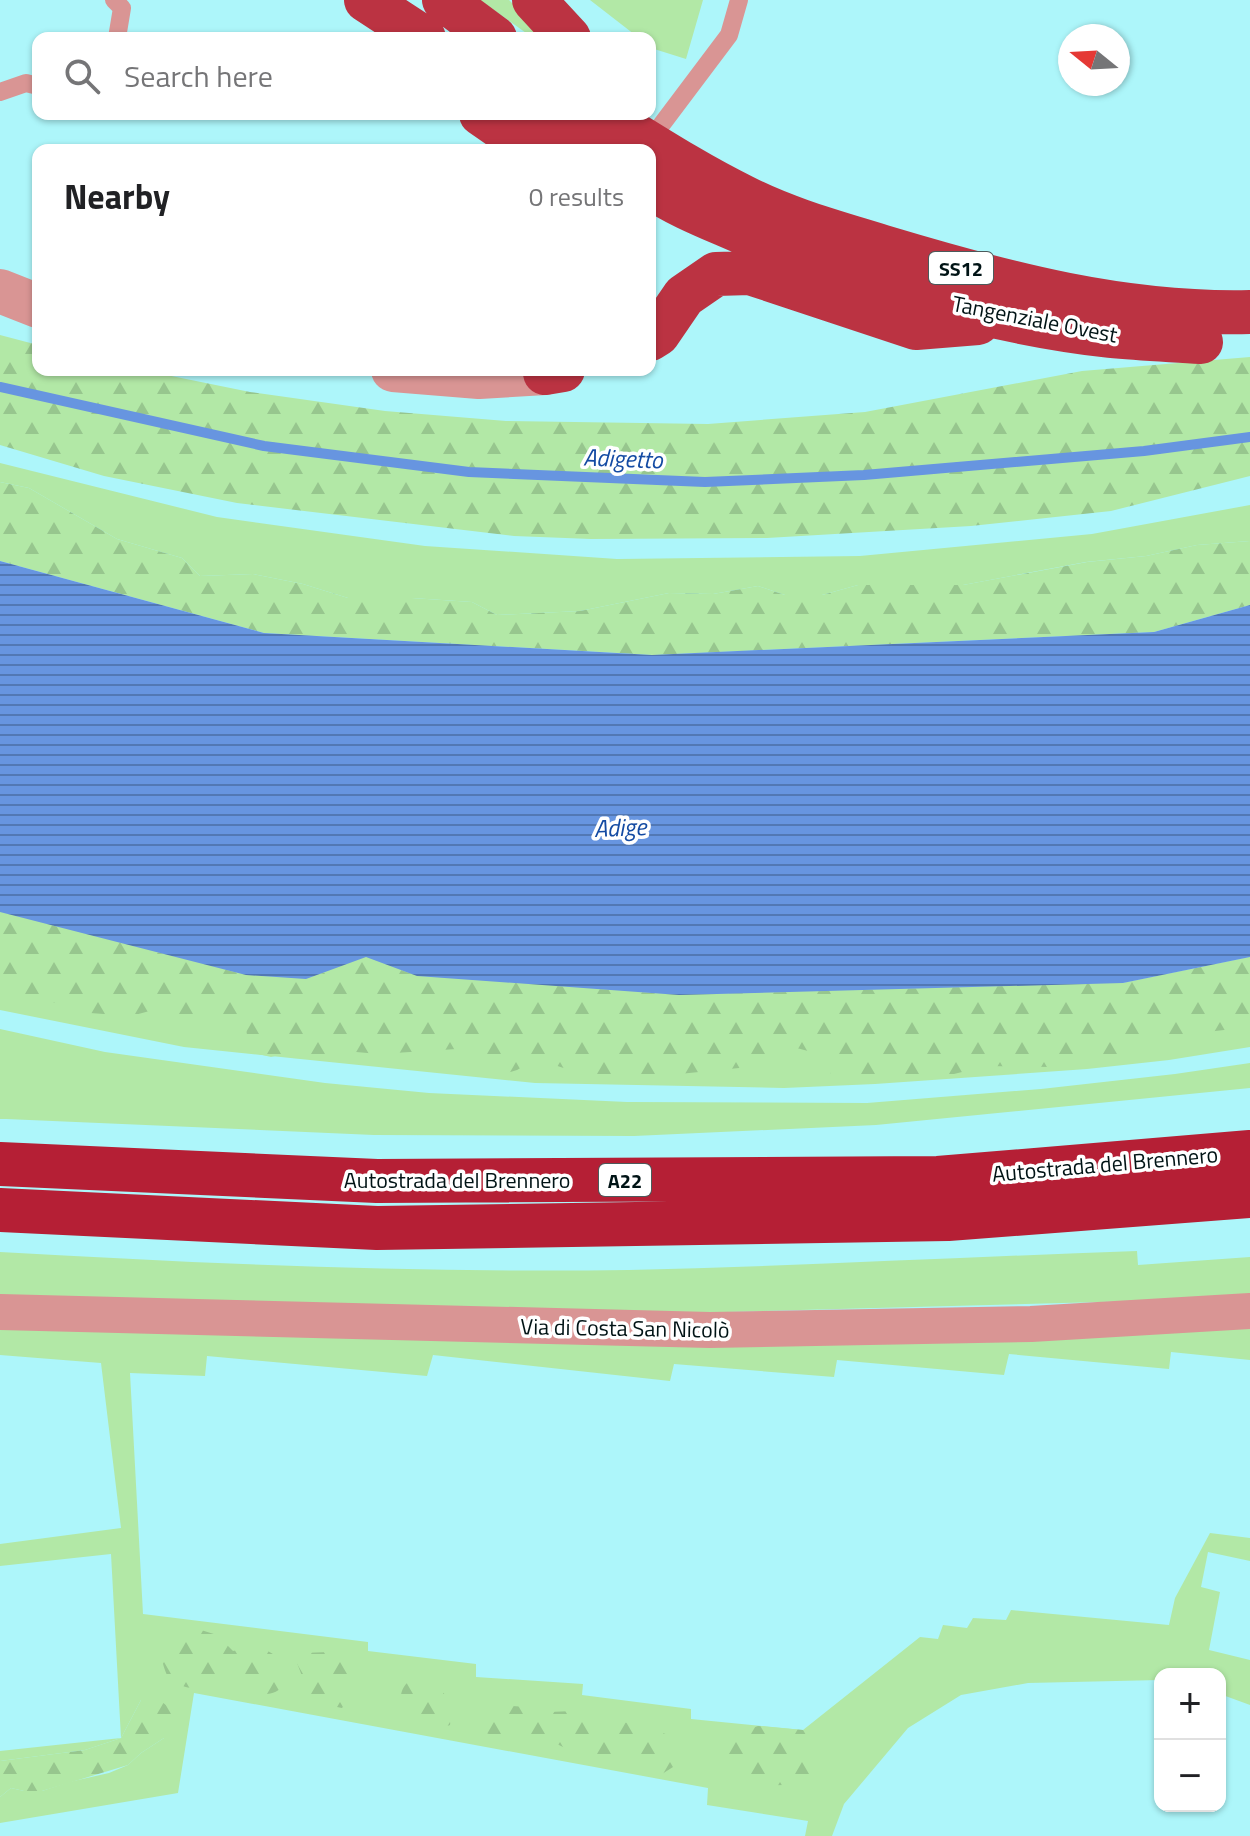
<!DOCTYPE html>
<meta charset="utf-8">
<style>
:root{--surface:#fff;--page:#f6f6f6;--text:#202124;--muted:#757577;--line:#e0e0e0}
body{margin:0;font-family:"Titillium Web",sans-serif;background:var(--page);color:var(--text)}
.controls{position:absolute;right:24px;bottom:24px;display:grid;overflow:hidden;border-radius:16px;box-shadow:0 2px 6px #0004}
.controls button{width:72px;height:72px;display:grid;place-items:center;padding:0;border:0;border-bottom:2px solid var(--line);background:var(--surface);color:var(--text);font:40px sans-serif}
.compass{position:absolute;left:1058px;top:24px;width:72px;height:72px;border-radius:50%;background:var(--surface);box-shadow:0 2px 6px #0004;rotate:288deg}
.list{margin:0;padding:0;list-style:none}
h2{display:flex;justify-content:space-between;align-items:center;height:104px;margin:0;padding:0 32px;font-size:34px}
h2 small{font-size:26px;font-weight:400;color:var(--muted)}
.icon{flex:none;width:44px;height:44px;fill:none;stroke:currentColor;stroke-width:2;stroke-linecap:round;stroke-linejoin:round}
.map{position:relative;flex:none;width:1250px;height:1836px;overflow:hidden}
.search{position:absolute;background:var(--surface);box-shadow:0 2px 6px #0004;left:32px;top:32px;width:624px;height:88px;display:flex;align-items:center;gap:20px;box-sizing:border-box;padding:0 28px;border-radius:16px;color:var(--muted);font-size:30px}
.panel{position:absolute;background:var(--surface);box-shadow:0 2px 6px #0004;left:32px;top:144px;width:624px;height:232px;border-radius:16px}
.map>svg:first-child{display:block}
</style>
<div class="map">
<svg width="1250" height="1836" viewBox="0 0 1250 1836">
<defs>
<pattern id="forest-firs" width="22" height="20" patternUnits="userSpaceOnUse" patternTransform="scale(2)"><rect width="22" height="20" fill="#b2e8a6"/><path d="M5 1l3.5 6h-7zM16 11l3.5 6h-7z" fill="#97c68e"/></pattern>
<pattern id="water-rules" width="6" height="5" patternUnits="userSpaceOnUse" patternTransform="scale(2)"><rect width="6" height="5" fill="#6795e0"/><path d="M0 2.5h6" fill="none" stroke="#5278b4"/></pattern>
</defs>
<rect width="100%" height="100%" fill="#adf6fa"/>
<path fill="#b2e8a6" d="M480,0H509L547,38H533Z
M590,0H703L686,59L651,48L650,38H639Z
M0,463L217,517L425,546L617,559L860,556L1092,534L1250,505V541L1197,545L1146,556L1086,562L963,585H858L822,595H785L758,586L713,594L669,593L580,611L497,615L472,602L412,598H348L303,584L253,574L200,576L182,558L117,539L29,488L0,482Z
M0,912L1123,983L1250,957V1047L1169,1060L1087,1069L875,1084L784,1088L535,1083L184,1047L0,1010Z
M0,1029L105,1052L325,1083L429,1093L627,1102L867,1103L1041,1089L1175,1074L1250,1063V1088L876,1125L634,1136L374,1135L6,1119H0Z
M1137,1251L1138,1265L1250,1257V1298L654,1314L0,1297V1252C210,1264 419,1273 629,1270C798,1266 968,1257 1137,1251Z
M1250,1324V1360L1171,1352L1169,1369L1009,1354L1004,1375L837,1360L834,1377L674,1364L670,1381L433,1355L427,1376L207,1356L205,1376L130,1373L143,1614L368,1642V1651L476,1664V1677L583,1684L582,1695L691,1709V1719L803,1730L920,1637L938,1639L943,1625L967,1628L973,1618L1006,1620L1011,1610L1169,1625L1175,1598L1210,1533L1250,1538V1561L1208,1552L1201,1587L1220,1592L1209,1650L1250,1660V1705L1220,1694V1674H1160V1680L1028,1683L961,1695L908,1728L844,1804L832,1836H805L808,1821L707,1805L708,1788L194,1693L178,1793L0,1823V1797L11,1788L24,1791H42L69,1782L109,1773L128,1765L141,1753L164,1738L141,1700L121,1738L85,1750L0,1761V1751L121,1738L111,1554L0,1566V1544L121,1528L101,1363L0,1355V1325Z"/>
<path fill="url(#forest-firs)" d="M0,335L38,345V370H142L250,392L385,411L506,421L708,424L865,412L1082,371L1250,357V476L1111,511L971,526L767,538L591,539L514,536L237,503L104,476L0,445Z
M0,482L29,488L117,539L182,558L200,576L253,574L303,584L348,598H412L472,602L497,615L580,611L669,593L713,594L758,586L785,595H822L858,585H963L1087,562L1146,556L1197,545L1250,541V605L1154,632L653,655L264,633L0,561Z
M0,912L246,975L307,979L366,957L417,976L679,995L1123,983L1250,957V1027L1172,1036L1149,1042L1127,1057H1095L1053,1067L986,1066L950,1075L879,1074L832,1079L827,1056L789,1046L739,1068L649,1077L582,1074L536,1059L517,1070L497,1076L472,1048L379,1054L356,1052L332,1059L292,1058L284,1054L271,1057L250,1052L246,1029L232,1019L184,1016L157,1009L131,1016L90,1013L41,999L0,1000Z
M185,1625L217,1635L233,1651C256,1645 260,1644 280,1659L285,1683C273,1701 254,1693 236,1687L229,1670C205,1690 200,1694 170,1681C157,1657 158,1637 185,1625Z
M329,1652C347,1659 352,1669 357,1688L342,1708L312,1702L297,1663L303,1653Z
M425,1675C443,1689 454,1701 450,1725L433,1731L410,1727C402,1716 395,1695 407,1683C411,1679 420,1677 425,1675Z
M154,1696L170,1708L172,1718L164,1738L141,1753L128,1765L42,1791H24L11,1788L0,1797V1761L85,1750L121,1738L141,1700Z
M498,1705L528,1707L549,1712L574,1711L606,1720L637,1724L674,1737L679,1746L673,1767L662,1774L628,1756H601L563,1747L553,1742C530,1748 505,1740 483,1732L481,1724L483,1709Z
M758,1726L803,1730C815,1749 815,1762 806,1782C776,1788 723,1790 723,1748L735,1734Z"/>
<path fill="url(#water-rules)" d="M0,561L264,633L652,655L1154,632L1250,605V957L1123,983L679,995L417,976L366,957L306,979L246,975L0,912Z"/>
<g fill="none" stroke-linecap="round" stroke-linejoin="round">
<path stroke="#6795e0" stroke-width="10" d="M0,387L264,446L469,472L705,482L864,475L1144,451L1250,437"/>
<path stroke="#d99594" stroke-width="18" d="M114,0L122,8L117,38
M0,92L26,83L38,86
M656,132L729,35L739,0"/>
<path stroke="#d99594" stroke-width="36" d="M0,1312L710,1330L1031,1324L1250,1311"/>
<path stroke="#d99594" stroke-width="44" d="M0,291L38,306
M393,370L479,377L545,373"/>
<path stroke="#bb3342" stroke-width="44" d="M366,0L424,38
M444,0L495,38
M534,0L569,38
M481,114L533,150
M539,114L593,150
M602,114C649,143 695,173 744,197C789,220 839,233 887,248C1007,284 1124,315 1250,312
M650,187C681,208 715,220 748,235C862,284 986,322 1110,336C1140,339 1171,340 1201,342
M650,339L658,334L684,296L716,274L750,273L916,328L978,323
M545,373L563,370"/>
<path stroke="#b51f35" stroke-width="44" d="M0,1164L377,1181L938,1178L1250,1152
M0,1210L377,1228L948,1219L1250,1196"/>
</g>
<g text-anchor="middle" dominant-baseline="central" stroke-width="7" stroke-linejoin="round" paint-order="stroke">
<g fill="#fff" stroke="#4c5a5b" stroke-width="2">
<rect x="929" y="252" width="64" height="32" rx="6"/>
<rect x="599" y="1164" width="52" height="32" rx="6"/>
</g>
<g font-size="20" font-weight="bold" fill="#001315">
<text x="961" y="268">SS12</text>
<text x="625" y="1180">A22</text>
</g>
<g font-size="22" fill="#001315" stroke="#fff">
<text transform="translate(1035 319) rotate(11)">Tangenziale Ovest</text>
<text transform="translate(1105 1164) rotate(-5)">Autostrada del Brennero</text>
<text x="457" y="1180">Autostrada del Brennero</text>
<text transform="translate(625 1328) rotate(1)">Via di Costa San Nicolò</text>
</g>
<g font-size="24" font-style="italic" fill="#144ba3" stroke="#fff">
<text transform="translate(623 458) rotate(2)">Adigetto</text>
<text transform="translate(620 827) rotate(-2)">Adige</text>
</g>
</g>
</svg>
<div class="controls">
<button>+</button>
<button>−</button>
</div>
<svg class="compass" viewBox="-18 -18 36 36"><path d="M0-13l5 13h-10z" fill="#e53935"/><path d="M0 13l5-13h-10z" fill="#757577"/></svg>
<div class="search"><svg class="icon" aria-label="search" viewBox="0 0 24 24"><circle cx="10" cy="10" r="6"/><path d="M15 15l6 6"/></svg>Search here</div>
<section class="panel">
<h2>Nearby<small>0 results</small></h2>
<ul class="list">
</ul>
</section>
</div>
